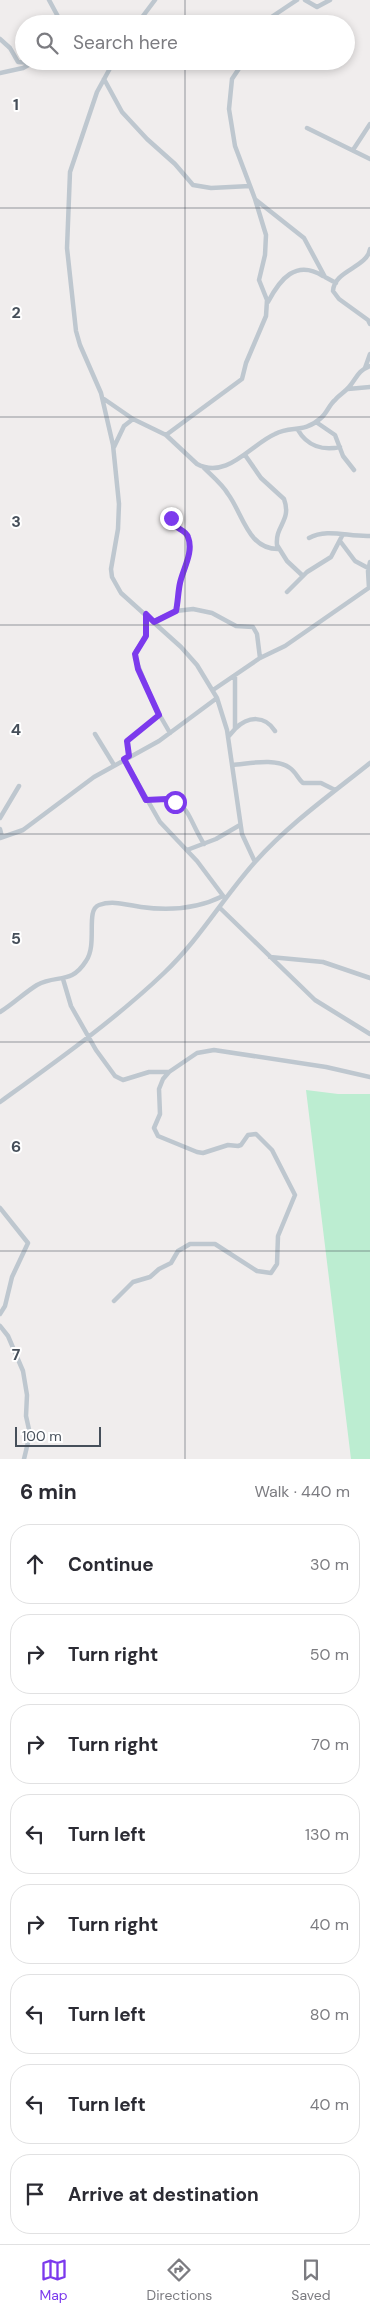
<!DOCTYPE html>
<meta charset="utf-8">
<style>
:root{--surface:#fff;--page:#f2f2f3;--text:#2b2b33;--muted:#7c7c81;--line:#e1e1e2;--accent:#7c3aed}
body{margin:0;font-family:"DM Sans",sans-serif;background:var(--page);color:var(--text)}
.scale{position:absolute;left:15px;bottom:12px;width:86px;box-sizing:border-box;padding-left:5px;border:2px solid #464f5a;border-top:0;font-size:14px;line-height:18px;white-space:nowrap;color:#464f5a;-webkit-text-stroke:4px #fff;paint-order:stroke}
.stop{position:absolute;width:15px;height:15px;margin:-11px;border:4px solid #7c3aed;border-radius:50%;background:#fff}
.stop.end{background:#7c3aed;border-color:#fff;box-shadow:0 1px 5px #0008}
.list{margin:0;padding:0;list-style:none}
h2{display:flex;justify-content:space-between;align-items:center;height:65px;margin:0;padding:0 20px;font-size:21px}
h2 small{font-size:16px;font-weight:400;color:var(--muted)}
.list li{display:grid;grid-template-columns:32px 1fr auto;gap:15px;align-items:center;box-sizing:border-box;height:80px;margin:0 10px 10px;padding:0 10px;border:1px solid var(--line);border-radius:20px}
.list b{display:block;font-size:19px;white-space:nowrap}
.list em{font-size:16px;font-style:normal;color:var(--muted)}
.icon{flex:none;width:28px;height:28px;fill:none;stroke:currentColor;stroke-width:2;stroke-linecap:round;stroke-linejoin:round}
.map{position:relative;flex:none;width:370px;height:1459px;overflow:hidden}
.search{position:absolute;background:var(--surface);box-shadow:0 2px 8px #0003;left:15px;right:15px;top:15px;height:55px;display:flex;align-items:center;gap:12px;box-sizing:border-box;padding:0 18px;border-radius:28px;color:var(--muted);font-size:19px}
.sheet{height:785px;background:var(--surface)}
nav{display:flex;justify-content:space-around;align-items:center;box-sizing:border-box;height:70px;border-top:1px solid var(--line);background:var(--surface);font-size:14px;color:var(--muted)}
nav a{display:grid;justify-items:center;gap:2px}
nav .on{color:var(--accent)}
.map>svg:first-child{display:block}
</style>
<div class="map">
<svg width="370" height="1459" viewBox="0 0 370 1459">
<rect width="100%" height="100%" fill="#f0eded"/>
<path fill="#bcedd1" d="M306,1090L338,1094H370V1459H351Z"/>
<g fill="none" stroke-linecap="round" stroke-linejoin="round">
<path stroke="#bec7cf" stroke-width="4.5" d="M49,0L62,24
M305,0L317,7L330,0
M137,24L155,0
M261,24L297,0
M0,39L10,48L18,62L32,63
M114,61L97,92L70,172L67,248L76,331L80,345L101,393L113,445L119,504L118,529L111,569L112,577L121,593L181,647L197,665L217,698L227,730L242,834L255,862
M0,73L23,68L36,61
M104,79L122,112L147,139L175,164L193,185L211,188L250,186
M307,128L370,159
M353,150L370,124
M256,200L304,238L325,277L336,283
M370,249C367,268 334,270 333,291L339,299L368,320L370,324
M268,302C280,279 296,259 323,276
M365,368L370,354
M348,389L370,387
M104,399L133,419L166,435L197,464C227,480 250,445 275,434C292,425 303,434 321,418C327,413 329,405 335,400C339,395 345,392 349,387C357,378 357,371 370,366
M316,422L335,435L343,456L354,470
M298,430C307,446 323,451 340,447
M166,435L242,379L246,363L266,316L267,300L259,280L265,255L266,235L255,199L235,146L229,109L232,79L244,61
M114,447L124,426L133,419
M245,455L261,478L284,499C292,521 275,525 277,545L287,561L303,576
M204,468C212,476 222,484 228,494C243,514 248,550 279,549
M171,516L172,524L186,534L189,541L188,559L180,584L176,611
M309,538C327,528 348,537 370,536
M340,541L355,561L368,568
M369,588L368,571L370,562
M287,592L307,572L331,557L342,536
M146,614V636L136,651L135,658L155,707L170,733
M154,621L176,611L193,609L212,613L236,626L253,627L257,634L260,658
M213,690L260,658L285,646L370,587
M235,729C248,716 265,715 275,731
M95,734L114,765
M228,737L235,729V675
M129,756L127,741L159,715
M124,759L160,822L197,861L224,897
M232,765C248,764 275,757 290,768C296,772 298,779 303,783H321L335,790
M145,800C191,796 184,812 204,844
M0,818L19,786
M0,829L2,837
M0,838L23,830L94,777L159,741L217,698
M187,850L216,839L240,825
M220,908L315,1000L370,1034
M270,957L323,962L370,978
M63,979L71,1006L96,1050L115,1076L123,1080L149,1072H169
M0,1012C13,1004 24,993 37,985C57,974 71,985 86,961C98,944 85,910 99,905C113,900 127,905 141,907C169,911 197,909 223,896
M0,1102C54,1063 116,1019 164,973C199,940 223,898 255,862C289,824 330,795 370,763
M0,1208L28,1243L12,1277L5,1306L0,1314
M114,1301L133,1282L150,1277L159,1269L171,1263L178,1251L190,1244H215L257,1271L271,1273L277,1264L278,1236L295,1195L272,1150L256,1134L248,1135L241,1145L238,1146L228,1145L203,1153L197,1152L158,1136L154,1128L160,1114L159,1089L163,1079L169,1072L197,1053L214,1050L326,1067L370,1077
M0,1326L8,1336L23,1371L27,1395L26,1416L30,1434L24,1459"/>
</g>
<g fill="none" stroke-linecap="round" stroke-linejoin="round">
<path stroke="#7c3aed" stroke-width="6" d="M171,518C173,530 185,528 188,537C194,552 183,569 180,583C178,592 178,602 176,611L154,622L146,614V636L135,654L138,669L159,715L127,741L129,756L124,759L146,800L167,799L175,802"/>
</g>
<path fill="none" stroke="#464f5a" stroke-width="1" stroke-opacity="0.55" d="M185,0V24M185,61V1459M0,208H370M0,417H370M0,625H370M0,834H370M0,1042H370M0,1251H370"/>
<g font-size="16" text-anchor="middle" font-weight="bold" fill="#464f5a" stroke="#fff" stroke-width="4" stroke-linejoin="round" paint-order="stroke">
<text x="16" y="110">1</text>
<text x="16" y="318">2</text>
<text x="16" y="527">3</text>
<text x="16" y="735">4</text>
<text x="16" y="944">5</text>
<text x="16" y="1152">6</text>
<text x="16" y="1360">7</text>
</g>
</svg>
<div class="scale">100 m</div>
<div class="stop" style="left:175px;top:802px"></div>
<div class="stop end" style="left:171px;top:518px"></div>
<div class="search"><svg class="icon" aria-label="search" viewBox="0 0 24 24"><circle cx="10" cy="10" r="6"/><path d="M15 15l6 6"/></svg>Search here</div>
</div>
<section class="sheet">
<h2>6 min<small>Walk · 440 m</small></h2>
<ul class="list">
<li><svg class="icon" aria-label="ahead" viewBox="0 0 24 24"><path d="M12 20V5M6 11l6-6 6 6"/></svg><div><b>Continue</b></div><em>30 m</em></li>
<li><svg class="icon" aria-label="right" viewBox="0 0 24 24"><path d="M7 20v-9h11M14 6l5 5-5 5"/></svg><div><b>Turn right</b></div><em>50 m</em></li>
<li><svg class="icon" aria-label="right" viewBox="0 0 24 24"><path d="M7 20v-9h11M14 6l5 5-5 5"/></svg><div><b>Turn right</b></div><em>70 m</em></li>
<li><svg class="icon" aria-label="left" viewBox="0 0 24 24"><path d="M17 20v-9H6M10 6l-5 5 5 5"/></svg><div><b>Turn left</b></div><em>130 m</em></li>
<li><svg class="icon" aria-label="right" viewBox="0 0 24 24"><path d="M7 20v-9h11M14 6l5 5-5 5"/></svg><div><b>Turn right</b></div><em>40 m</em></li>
<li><svg class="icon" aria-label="left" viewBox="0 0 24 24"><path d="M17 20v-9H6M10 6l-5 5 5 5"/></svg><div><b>Turn left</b></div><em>80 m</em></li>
<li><svg class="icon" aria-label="left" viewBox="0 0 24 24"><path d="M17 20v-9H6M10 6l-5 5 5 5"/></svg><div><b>Turn left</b></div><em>40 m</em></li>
<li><svg class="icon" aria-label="arrive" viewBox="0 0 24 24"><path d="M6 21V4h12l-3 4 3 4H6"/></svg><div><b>Arrive at destination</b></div></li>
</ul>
</section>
<nav>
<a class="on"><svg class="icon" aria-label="map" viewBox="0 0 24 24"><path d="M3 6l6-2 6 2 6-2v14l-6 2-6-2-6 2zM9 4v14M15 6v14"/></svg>Map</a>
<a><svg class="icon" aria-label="directions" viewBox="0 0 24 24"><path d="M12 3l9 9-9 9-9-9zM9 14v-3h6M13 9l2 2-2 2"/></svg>Directions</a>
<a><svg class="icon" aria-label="saved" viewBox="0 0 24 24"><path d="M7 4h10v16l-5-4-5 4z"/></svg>Saved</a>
</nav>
